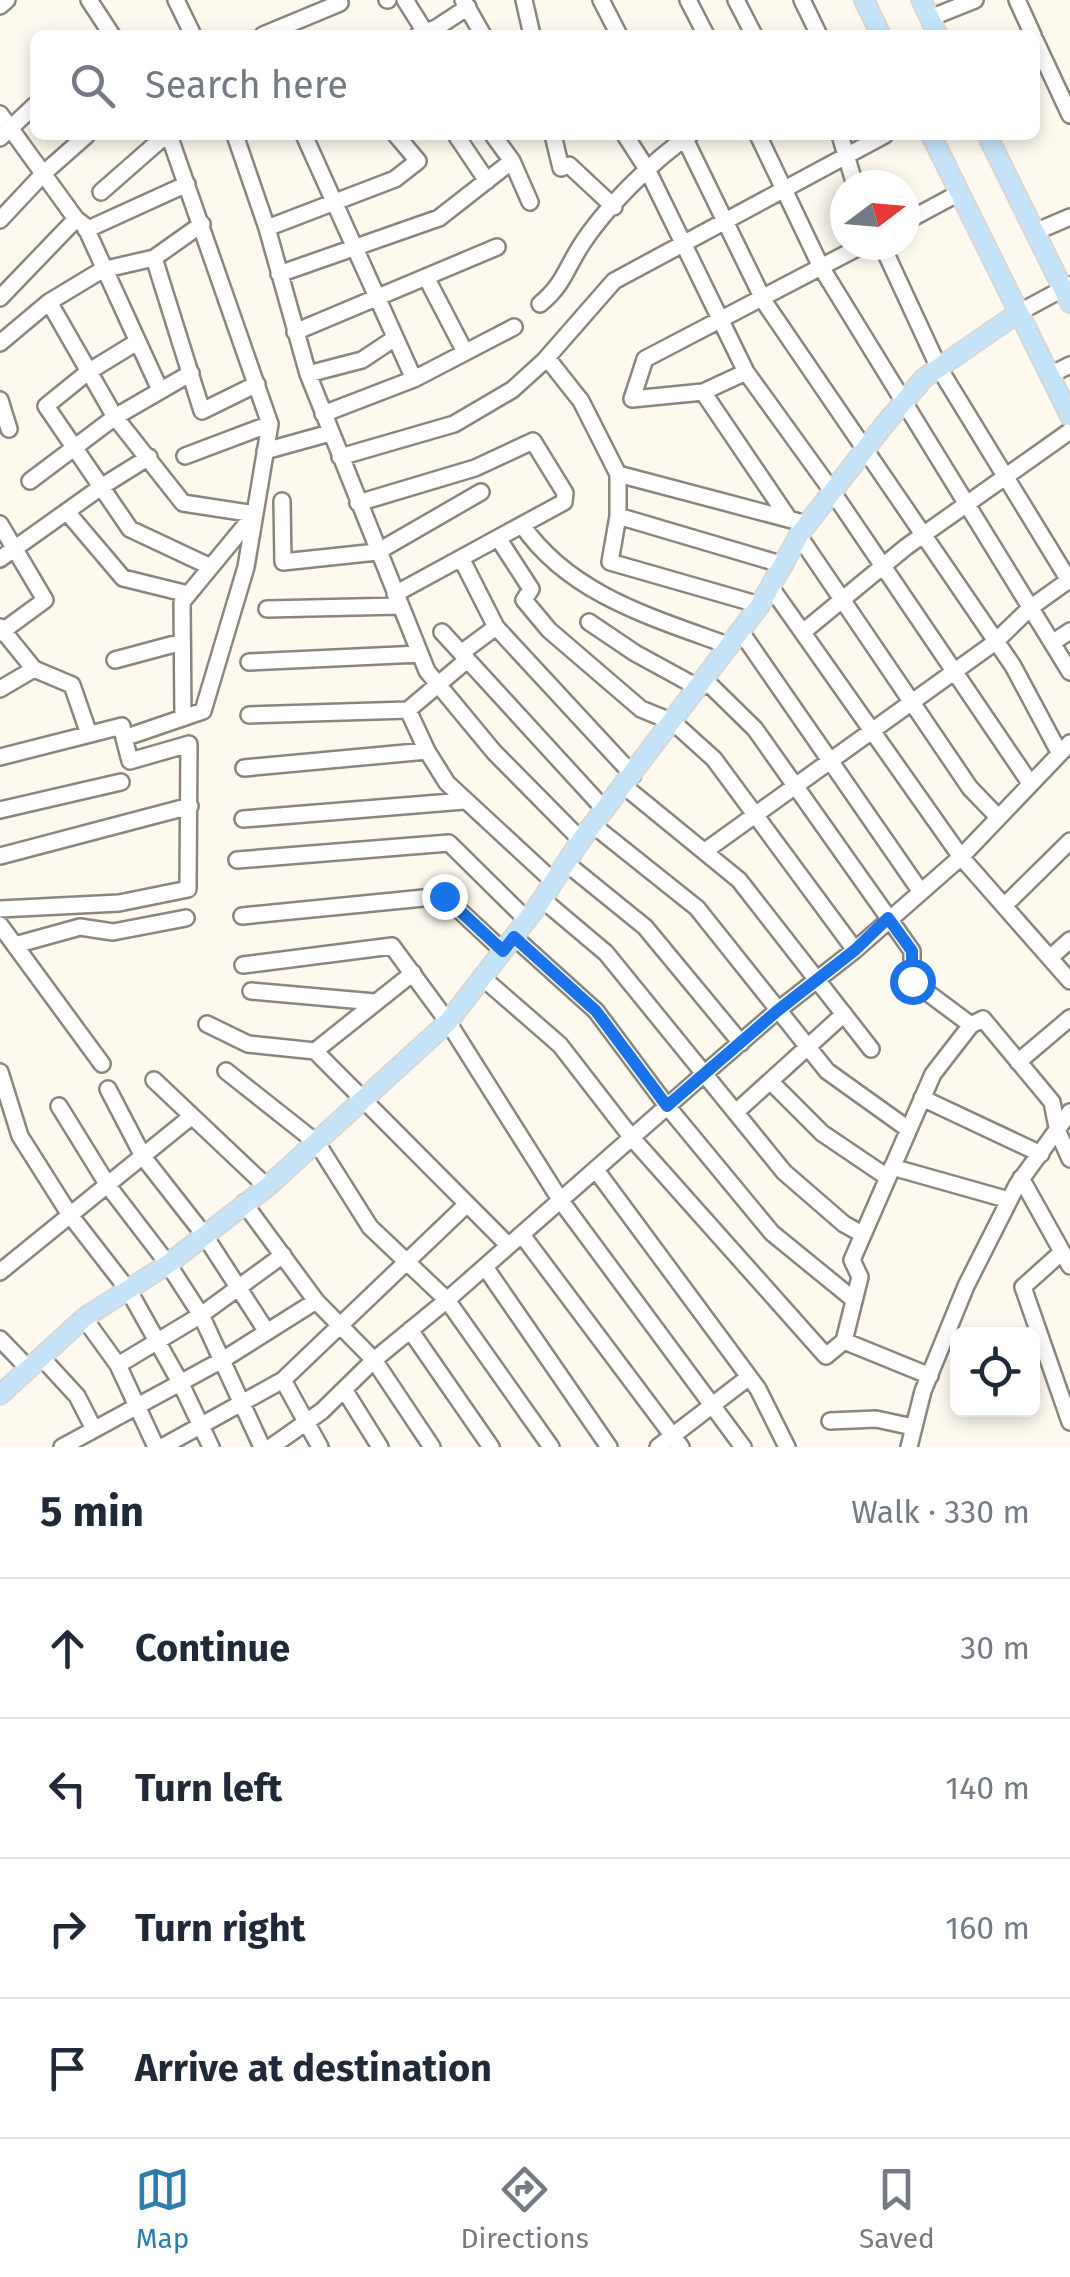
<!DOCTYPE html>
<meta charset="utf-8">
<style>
:root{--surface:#fff;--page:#f2f2f3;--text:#1f2937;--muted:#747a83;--line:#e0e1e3;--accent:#2c7dae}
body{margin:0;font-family:"Fira Sans",sans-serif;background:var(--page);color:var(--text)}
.controls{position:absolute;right:30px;bottom:30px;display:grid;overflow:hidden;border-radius:15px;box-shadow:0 5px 15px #0003}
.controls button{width:90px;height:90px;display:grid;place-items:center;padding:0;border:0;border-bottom:2px solid var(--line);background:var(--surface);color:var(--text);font:50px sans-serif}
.compass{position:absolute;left:830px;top:170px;width:90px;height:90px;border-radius:50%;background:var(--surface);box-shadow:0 5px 15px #0003;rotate:74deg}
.stop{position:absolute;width:30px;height:30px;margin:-22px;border:8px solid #1a73e8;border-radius:50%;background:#fff}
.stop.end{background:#1a73e8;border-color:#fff;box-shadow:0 2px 10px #0008}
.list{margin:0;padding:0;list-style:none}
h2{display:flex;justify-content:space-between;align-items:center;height:130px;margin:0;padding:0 40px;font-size:42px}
h2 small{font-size:32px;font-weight:400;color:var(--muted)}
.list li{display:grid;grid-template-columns:65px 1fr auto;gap:30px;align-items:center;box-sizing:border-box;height:140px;padding:0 40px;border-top:2px solid var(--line)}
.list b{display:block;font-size:38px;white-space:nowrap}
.list em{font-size:32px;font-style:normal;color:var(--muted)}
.icon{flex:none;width:55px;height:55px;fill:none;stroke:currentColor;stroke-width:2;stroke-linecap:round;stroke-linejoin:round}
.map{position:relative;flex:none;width:1070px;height:1447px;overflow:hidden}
.search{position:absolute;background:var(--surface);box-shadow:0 5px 15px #0003;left:30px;right:30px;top:30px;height:110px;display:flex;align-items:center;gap:25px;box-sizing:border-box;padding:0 35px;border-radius:15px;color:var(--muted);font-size:38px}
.sheet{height:690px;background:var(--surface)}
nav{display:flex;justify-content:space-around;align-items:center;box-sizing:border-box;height:140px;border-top:2px solid var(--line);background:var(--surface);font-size:28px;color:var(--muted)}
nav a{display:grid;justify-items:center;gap:5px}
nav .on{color:var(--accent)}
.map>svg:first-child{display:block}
</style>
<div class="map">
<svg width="1070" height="1447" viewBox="0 0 1070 1447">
<rect width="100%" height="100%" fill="#fdf9ee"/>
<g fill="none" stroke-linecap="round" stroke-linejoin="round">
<defs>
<path id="minor" d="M89,0L112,35
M176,0L193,35
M387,0H388
M405,0L427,35
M463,0L483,35
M524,0L532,35
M601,0L619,35
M688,0L706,35
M736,0L754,35
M802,0L819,35
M1017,0L1033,35
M0,6L7,0
M930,18L975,0
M263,35L340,3
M418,35L436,28L468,7
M1035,40L1070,115
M0,114L76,219L85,226L160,390
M235,135L267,228L308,374L427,671L494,752L581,840
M304,135L414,379
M456,135L487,181
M493,135L512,161L530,202
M553,135L561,168L569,165L614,207
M625,135L647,169L746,372L832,491L1030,783
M683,135L765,303L1013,666L1059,752
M758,135L821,267L1070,672
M840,135L855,185
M0,138L35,105
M101,192L166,135
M0,220L44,173L87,135
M905,222L959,193
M267,228L395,179L418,161L396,135
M86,230L187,184
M1035,232L1070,217
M882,245L939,368L1070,582
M154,258L202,411L257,384
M279,274L439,218L512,161
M426,277L465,352
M0,298L76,219
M49,302L115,417L183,503L255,514
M540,304C563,285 565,271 580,247C604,209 653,160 690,135
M1018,313L1070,285
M295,332L497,247
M137,342L88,372L46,406L130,529L211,567
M0,343L49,302L102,270L154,258L202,224
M547,358L581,401L618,474V516L610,562L760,605
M746,372L703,392L632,399L645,359L863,245
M308,374L362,360L395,338
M1050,375L1070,365
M703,392L789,519
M0,400L9,429
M323,414L414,379L514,327
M265,451L330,433
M185,456L270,424
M340,457L454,424L512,390L544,361L614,281L885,135
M618,474L807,524
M30,481L115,417L191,373
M282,501L283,562L377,552L481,492
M358,503L475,468L533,441L565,493L564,502L395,594
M67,512L123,578L188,594
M618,516L784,565
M0,524L45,600L0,633
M522,525C570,595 654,618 730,646
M799,536L970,788L998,817
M498,538L531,589L524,600L549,630L641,709L673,722L714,759L855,950
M461,558L496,627L633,775
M0,559L101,487L149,457
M772,589L961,857L1070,981
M267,609L399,606
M589,622L635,653L699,688
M0,627L34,669L72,685L89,734
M442,632L605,810
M741,632L921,892
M803,632L906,547L1070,431
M1052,643L1070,631
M461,653L496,627
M115,660L182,642
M249,662L420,654
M705,680L755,729L912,951V981L971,1025L983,1019L1052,1102L1058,1132L1070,1159
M0,689L34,669
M408,710L427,751L447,783L554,882
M249,715L408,710L467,660
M183,718L182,602L252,517
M0,757L122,726L124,738L203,711L246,567L270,424L169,135
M244,768L427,751
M624,786L739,880L871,1049
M0,810L121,782
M243,819L464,801
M593,825L697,908L827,1071L908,1129
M705,851L994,643L1030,608L1069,580
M0,856L190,806
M237,860L449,843L527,920
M566,863L645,927L741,1043
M542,899L606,953L784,1172L844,1224L862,1234
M1004,906L1070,841
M0,909L119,903L188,889L189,744L130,761L124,738
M242,916L444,896L503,951
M0,925L102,1064
M514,937L596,1011L667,1106L772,1233L853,1299
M15,945L80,927L113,932L186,918
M1051,957L1070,940
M243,965L392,946L448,1022L561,1201L743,1447
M483,978L560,1045L632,1138L826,1356L844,1341L860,1277L852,1260L933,1074L971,1025
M251,991L375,1002
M207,1024L248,1044L315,1051L508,1245
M315,1051L413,973
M1018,1062L1070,1018
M226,1071L317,1143L370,1227L447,1300L551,1447
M0,1072L20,1136L70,1215L129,1291L181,1384L211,1447
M154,1080L267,1187
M770,1081L822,1133L887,1177
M108,1089L144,1158L205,1236L267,1332
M922,1098L1041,1154
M59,1106L109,1187L168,1264L201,1315L262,1447
M736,1112L844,1014
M892,1167L1009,1200
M596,1170L758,1389L787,1447
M1021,1178L1070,1266
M244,1203L316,1301L374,1360L432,1447
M522,1235L681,1447
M1062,1252L1023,1287L1070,1422
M485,1267L609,1447
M0,1272L192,1116
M84,1318L118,1365L156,1447
M410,1330L491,1447
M0,1339L29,1369
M844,1341L930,1376
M43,1359L77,1396L94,1429
M118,1365L201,1315L283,1255
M283,1380L320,1447
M345,1391L380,1447
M830,1421L876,1419L913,1427
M62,1447L224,1359L316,1301
M162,1447L283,1380L466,1205
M271,1447L322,1411L374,1360L447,1300L704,1074L777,1011L855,950L961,857L1070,743
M658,1447L749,1377
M909,1447L923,1391L966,1286L1017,1185L1070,1112"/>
<path id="major" d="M864,0L881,35
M921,0L938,35
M931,135L1070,416
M987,135L1070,303
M0,1395L84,1318L168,1264L267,1187L448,1022L539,904L581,840L760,605L801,532L884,425L924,378L1018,313"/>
</defs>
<use href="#minor" stroke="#8a867d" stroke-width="20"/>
<use href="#major" stroke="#d7d7d6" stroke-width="22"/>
<use href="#minor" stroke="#fff" stroke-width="15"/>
<use href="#major" stroke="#c5e4fa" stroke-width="18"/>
</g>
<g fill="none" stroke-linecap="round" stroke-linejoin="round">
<path stroke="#1a73e8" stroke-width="12" d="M444,896L503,951L514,937L596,1011L667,1106L777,1011L855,950L888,918L912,951V981"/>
</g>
</svg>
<div class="controls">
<button><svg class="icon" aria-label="locate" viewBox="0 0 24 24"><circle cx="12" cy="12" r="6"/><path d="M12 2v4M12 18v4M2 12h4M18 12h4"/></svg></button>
</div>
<svg class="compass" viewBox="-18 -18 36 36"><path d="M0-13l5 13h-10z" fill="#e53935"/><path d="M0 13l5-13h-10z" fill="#747a83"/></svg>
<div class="stop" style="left:912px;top:981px"></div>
<div class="stop end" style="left:444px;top:896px"></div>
<div class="search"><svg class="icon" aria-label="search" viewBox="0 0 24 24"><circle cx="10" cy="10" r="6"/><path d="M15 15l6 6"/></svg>Search here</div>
</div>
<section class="sheet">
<h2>5 min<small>Walk · 330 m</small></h2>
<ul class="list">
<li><svg class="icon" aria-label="ahead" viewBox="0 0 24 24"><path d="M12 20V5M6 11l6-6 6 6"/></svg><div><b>Continue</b></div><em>30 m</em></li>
<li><svg class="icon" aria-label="left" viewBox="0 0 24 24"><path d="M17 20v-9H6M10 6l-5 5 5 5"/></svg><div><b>Turn left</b></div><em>140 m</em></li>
<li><svg class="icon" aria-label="right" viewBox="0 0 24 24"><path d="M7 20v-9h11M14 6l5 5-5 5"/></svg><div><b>Turn right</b></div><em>160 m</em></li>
<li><svg class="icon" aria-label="arrive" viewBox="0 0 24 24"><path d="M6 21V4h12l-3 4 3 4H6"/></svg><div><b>Arrive at destination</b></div></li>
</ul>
</section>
<nav>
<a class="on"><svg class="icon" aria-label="map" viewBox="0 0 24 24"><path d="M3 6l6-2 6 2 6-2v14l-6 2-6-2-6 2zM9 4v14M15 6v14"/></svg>Map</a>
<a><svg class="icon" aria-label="directions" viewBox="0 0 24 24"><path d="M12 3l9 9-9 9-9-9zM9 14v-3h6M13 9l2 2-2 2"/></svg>Directions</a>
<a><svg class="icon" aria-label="saved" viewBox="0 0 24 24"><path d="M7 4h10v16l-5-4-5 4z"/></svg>Saved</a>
</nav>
